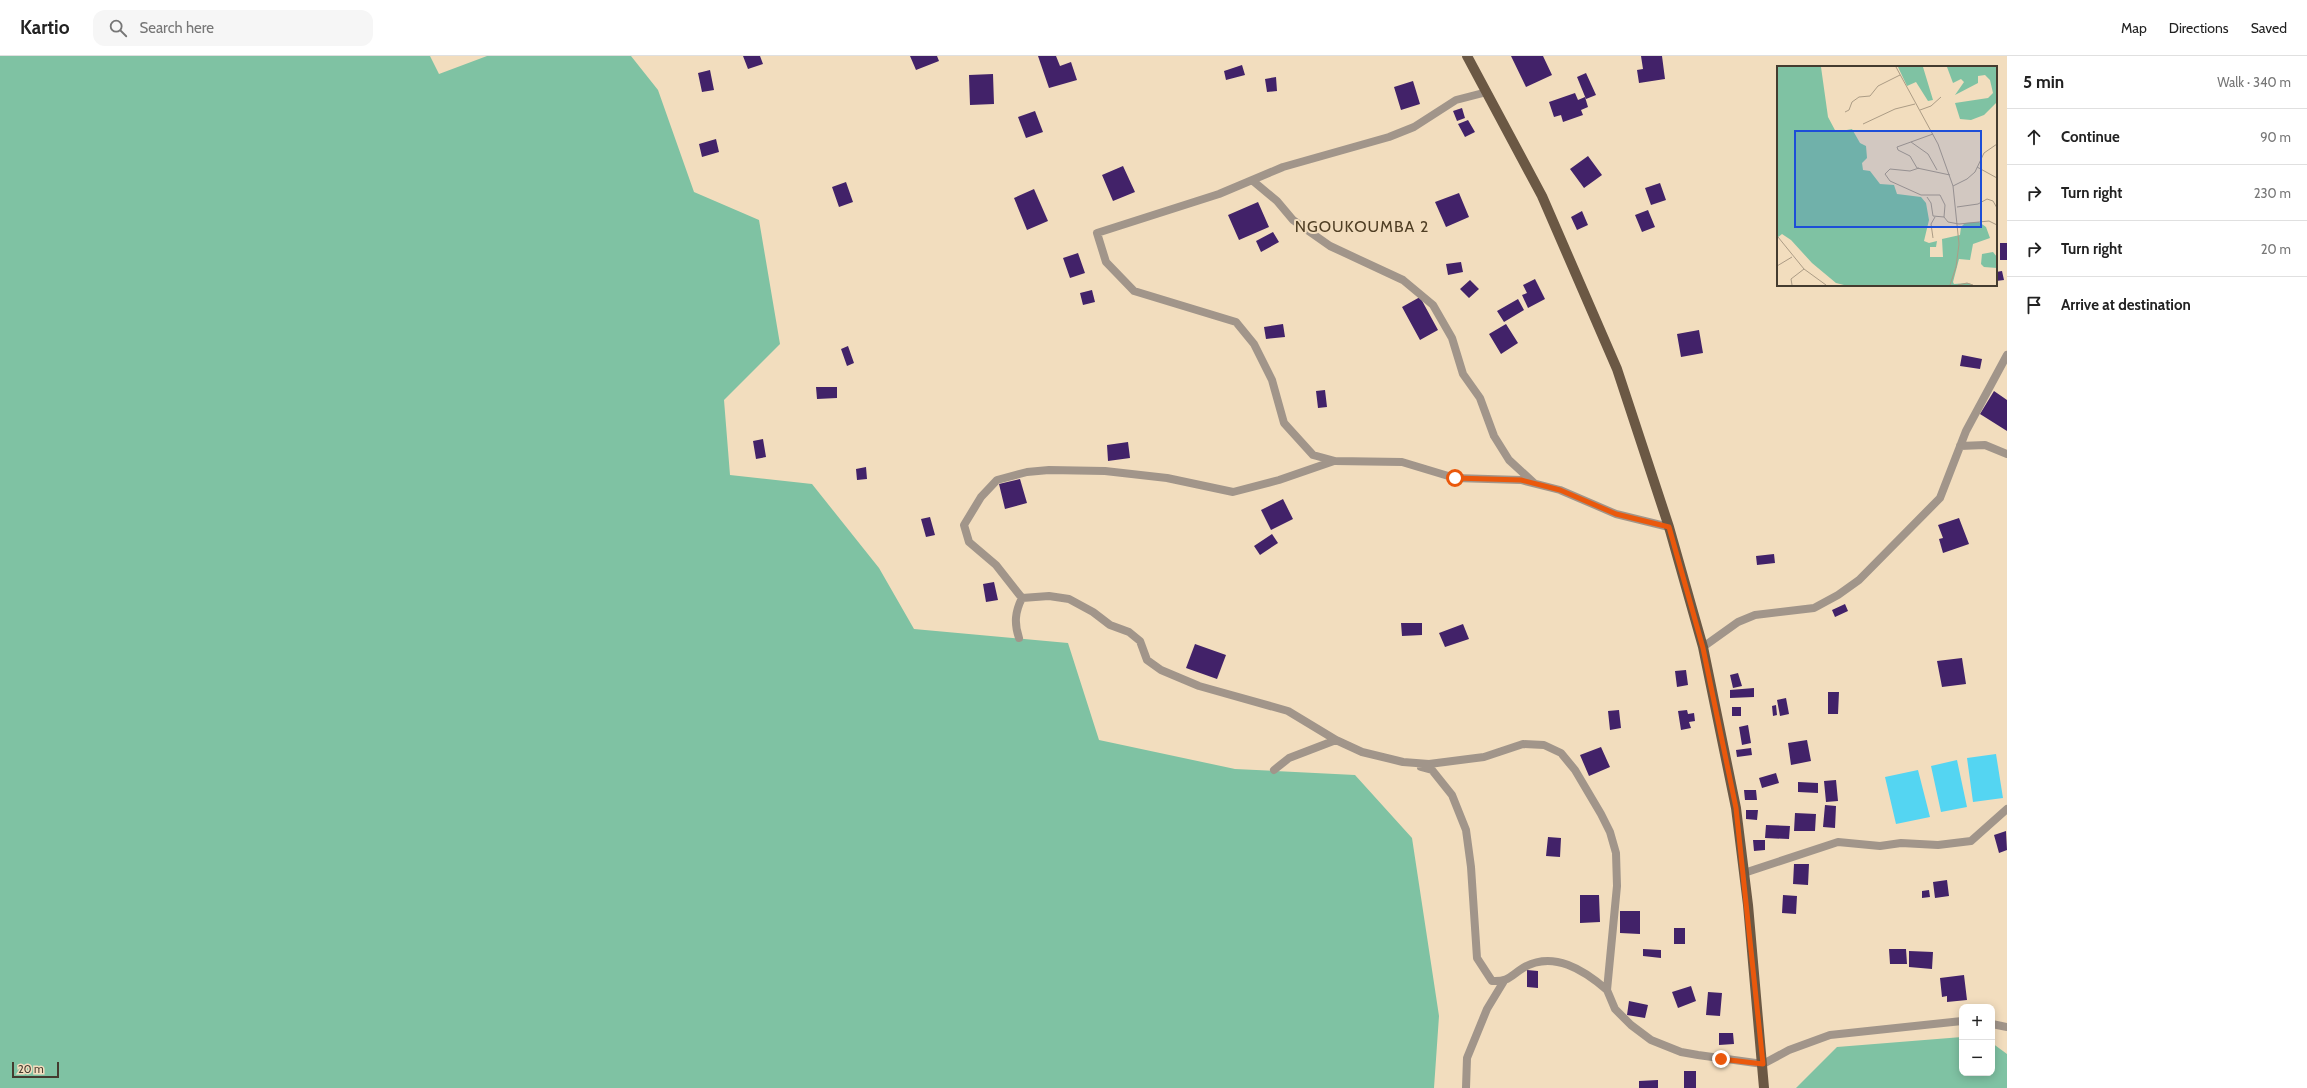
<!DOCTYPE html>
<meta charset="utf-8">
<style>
:root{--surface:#fff;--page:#f6f6f6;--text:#222;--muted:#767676;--line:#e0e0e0}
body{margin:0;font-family:Cabin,sans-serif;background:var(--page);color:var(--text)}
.controls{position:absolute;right:12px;bottom:12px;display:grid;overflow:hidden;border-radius:8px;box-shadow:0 2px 10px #0003}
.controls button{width:36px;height:36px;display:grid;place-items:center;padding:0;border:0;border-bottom:1px solid var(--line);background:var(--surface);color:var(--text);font:20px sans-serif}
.scale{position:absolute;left:12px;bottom:10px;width:47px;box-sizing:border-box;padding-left:4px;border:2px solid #443b2f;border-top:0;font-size:11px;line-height:14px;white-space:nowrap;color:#443b2f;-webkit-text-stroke:3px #f2ddbe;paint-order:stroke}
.stop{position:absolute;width:12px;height:12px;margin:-9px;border:3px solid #ea580c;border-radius:50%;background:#fff}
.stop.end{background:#ea580c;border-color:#fff;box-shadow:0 1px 4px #0008}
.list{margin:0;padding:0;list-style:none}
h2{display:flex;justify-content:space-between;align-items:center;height:52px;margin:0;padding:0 16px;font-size:17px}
h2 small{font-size:13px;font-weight:400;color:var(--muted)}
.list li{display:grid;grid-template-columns:26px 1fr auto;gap:12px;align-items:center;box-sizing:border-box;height:56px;padding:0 16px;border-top:1px solid var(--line)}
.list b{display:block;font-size:15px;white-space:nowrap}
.list em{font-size:13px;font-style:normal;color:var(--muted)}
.icon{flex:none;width:22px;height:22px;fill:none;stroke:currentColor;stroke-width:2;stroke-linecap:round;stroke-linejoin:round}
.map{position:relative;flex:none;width:2007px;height:1032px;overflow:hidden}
header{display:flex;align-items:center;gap:24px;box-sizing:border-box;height:56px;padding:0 20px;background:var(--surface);border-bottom:1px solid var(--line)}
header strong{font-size:19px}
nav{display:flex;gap:22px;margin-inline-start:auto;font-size:14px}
.search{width:280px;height:36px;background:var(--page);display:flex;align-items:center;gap:10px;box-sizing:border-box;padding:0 14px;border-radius:12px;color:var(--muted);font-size:15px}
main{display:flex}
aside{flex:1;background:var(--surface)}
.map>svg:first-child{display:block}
</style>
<header>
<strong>Kartio</strong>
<div class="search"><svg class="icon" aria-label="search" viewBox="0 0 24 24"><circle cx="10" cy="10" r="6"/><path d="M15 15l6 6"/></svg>Search here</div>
<nav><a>Map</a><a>Directions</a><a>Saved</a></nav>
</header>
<main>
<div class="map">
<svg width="2007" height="1032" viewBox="0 0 2007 1032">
<rect width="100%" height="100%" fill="#f2ddbe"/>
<path fill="#7fc2a3" d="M0,0H430L439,18L487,0H631L658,34L694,136L759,164L780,288L724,344L730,419L812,428L879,512L914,573L1068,587L1099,684L1235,713L1355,719L1412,782L1439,960L1434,1032H0Z
M1962,981V1017H1992V987L2007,998V1032H1796L1837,991Z"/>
<path fill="#54d5f2" d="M1996,698L2003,742L1973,746L1967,702Z
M1957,704L1967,751L1941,756L1931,710Z
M1918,714L1930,761L1896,768L1885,721Z"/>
<path fill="#422269" d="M743,0H760L763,8L748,13Z
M910,0H937L939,5L916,14Z
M1038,0H1056L1060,10L1071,6L1077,24L1049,32Z
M1511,0H1543L1552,19L1526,31Z
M1641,0H1662L1665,23L1639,27L1637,14L1643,13Z
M1242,9L1245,19L1226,24L1224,15Z
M710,14L714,34L702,36L698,17Z
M1586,17L1596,39L1586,43L1577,21Z
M993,18L994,48L970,49L969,19Z
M1276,21L1277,35L1267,36L1265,23Z
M1413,25L1420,48L1401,54L1394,31Z
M1575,37L1578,44L1585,41L1588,51L1581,54L1583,59L1563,66L1561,59L1554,61L1549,46Z
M1462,52L1465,62L1457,65L1453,55Z
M1035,55L1043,76L1026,82L1018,61Z
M1468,64L1475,76L1465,81L1458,68Z
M716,83L719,96L702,101L699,88Z
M1588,100L1602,119L1584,132L1570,113Z
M1123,110L1135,136L1113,145L1102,119Z
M846,126L853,146L839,151L832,131Z
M1660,127L1666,144L1651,149L1645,132Z
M1034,133L1048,165L1027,174L1014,142Z
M1459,137L1469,161L1446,171L1435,146Z
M1258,146L1269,171L1239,184L1228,159Z
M1648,154L1655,171L1642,176L1635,159Z
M1582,155L1588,169L1577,174L1571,161Z
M1273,176L1279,186L1261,196L1256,185Z
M2000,187H2007V204H2000Z
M1078,197L1085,217L1070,222L1063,202Z
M1461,206L1463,216L1448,219L1446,208Z
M2002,215L2004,224L1996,225V216Z
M1535,223L1545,243L1528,252L1522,239L1527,237L1523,229Z
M1470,224L1479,233L1469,242L1460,233Z
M1092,234L1095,246L1083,249L1080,237Z
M1420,241L1438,274L1420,284L1402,251Z
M1518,243L1524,254L1504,266L1497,255Z
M1283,268L1285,281L1266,283L1264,271Z
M1506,268L1518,287L1501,298L1489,278Z
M1699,274L1703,297L1681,301L1677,278Z
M848,290L854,307L847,310L841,293Z
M1962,299L1982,303L1980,313L1960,310Z
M816,331H837V342L817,343Z
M1325,334L1327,351L1318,352L1316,335Z
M1994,335L2007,344V375L1980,358Z
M763,383L766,401L756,403L753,385Z
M1128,386L1130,402L1108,405L1107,389Z
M866,411L867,423L857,424L856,413Z
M1020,423L1027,447L1005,453L999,428Z
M1283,443L1293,463L1271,474L1261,454Z
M930,461L935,479L926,481L921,463Z
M1959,462L1969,488L1943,497L1939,483L1943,482L1938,469Z
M1272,478L1278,487L1260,499L1254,490Z
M1774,498L1775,507L1757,509L1756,500Z
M994,526L998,544L986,546L983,528Z
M1845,548L1848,555L1835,561L1832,554Z
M1401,567H1422V579L1402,580Z
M1463,568L1469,583L1445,591L1439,577Z
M1195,588L1226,599L1217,623L1186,612Z
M1962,602L1966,628L1942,631L1937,605Z
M1686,614L1688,629L1677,631L1675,615Z
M1738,617L1742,630L1733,632L1730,619Z
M1754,632V641L1730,642V634Z
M1828,636H1839L1838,658H1828Z
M1786,642L1789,658L1780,660L1777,644Z
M1776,649L1777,659L1773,660L1772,650Z
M1732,651H1741V660H1732Z
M1619,654L1621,672L1610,674L1608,655Z
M1687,654L1688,658L1694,657L1695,665L1689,666L1691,672L1681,674L1678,655Z
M1748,669L1751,687L1742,689L1739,671Z
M1807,684L1811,705L1791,709L1788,687Z
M1601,691L1610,711L1589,720L1580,699Z
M1751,692L1752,699L1737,701L1736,694Z
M1776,717L1779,727L1762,732L1759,722Z
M1836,724L1838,745L1826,746L1824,725Z
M1798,726L1818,727V737L1798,736Z
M1744,734H1756L1757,744H1745Z
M1825,749L1836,750L1835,772L1823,771Z
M1746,754H1758L1757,764L1746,763Z
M1795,757L1816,758L1815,775H1794Z
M1766,769L1790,770L1789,783L1765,782Z
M2006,775L2007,794L1999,797L1994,779Z
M1548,781L1561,782L1560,801L1546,800Z
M1753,784H1765V794L1754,795Z
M1794,808H1809L1808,829L1793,828Z
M1947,824L1949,840L1935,842L1933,826Z
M1929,834L1930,841L1922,842V835Z
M1580,839H1599L1600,866L1580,867Z
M1783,839L1797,840L1796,858L1782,857Z
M1620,855H1640V878L1620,877Z
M1674,872H1685V888H1674Z
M1643,893L1661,894V902L1643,900Z
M1889,893H1906L1907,908H1890Z
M1909,895L1933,896L1932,913L1909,911Z
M1527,914L1538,915V932L1527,931Z
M1964,919L1967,944L1947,946V940L1942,941L1940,922Z
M1691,930L1696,945L1678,952L1672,936Z
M1708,936L1722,937L1720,960L1706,959Z
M1629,945L1648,949L1645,962L1627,959Z
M1719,977H1733L1734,988L1719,989Z
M1684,1015H1696V1032H1684Z
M1658,1024V1032H1639V1025Z"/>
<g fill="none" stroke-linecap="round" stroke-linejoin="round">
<path stroke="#a1958a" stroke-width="8" d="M1487,36L1456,44L1414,71L1389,81L1283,111L1219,138L1097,177L1106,206L1134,235L1236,266L1254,288L1272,324L1284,367L1313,399L1335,405L1402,406L1455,422L1521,424L1560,434L1616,458L1669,471
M1253,125L1277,145L1293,164L1330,190L1403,224L1433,249L1452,282L1463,318L1480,342L1494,380L1509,404L1534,427
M1960,390L1985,389L2007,398
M1022,542L1049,540L1069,543L1093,556L1110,569L1129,576L1140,585L1147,604L1161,614L1199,630L1288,655L1336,684L1362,696L1403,706L1429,708L1484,701L1523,688L1544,689L1561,697L1575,714L1601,758L1610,776L1616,797L1617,830L1607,934L1615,953L1631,969L1651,984L1681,996L1698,999L1763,1008L1789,994L1830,979L1962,965
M1022,542L996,509L969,486L964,469L981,441L997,424L1027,416L1049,414L1105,415L1167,422L1233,436L1279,424L1334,405
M1019,582C1014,567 1015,556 1022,542
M1703,591L1738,566L1755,559L1814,552L1838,539L1859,524L1940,442L1966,375L2007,299
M1421,711L1432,714L1452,739L1466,774L1471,811L1477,902L1492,925C1509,926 1510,920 1523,912C1553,894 1584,914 1607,934
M1274,714L1289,702L1336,684
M1744,817L1838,786L1880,790L1901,787L1938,789L1971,785L2007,753
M1992,968L2007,971
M1466,1032L1467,1002L1487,953L1504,925"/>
<path stroke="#6b5844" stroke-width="10" d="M1467,0L1542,140L1617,313L1669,471L1703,591L1736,752L1748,849L1764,1032"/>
</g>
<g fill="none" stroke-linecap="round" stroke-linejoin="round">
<path stroke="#ea580c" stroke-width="5" d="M1455,422L1521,424L1560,434L1616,458L1669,471L1703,592L1736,752L1763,1008L1721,1003"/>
</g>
<g text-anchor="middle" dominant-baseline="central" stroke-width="4" stroke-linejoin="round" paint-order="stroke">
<g font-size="16" letter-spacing="1" fill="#4f3e24" stroke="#f2ddbe">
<text x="1362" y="170">NGOUKOUMBA 2</text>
</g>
</g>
<g transform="translate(1777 10)">
<rect width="220" height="220" fill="#f2ddbe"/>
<path d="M0,1H44L51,51L59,66L75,63L83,77L89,80L90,92L85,97L86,104L93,105L103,118L117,119L120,128L144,131L149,137L152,154L147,175L152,177L160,175L159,181H153V191H166L165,173L183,169L184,161L188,157L202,156L209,161L213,172L196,178L193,194L182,193L176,216L177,218L191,217L196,219H67L59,217L35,197L14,174L5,168L0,172ZM121,1H146L156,34L151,35L139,16L130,20ZM170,1H220V36L207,49L194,54L183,53L178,37L211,32L216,27L213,14L208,9L201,10V17L178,29L187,16L184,13L176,17ZM216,186L220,191V202L207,201L204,198L205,188Z" fill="#7fc2a3"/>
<path fill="none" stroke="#ac9c85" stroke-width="1" d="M119,1L161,78L176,120L182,178L179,201L173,219M143,44L154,40L164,31M68,46L72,44L75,36L82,31L93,30L101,20L123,9M86,58L118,43L138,38M156,68L120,81L121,84L133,90L140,102L173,109M134,76L151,88L160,104M200,101L220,112M142,102L133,105L113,103L108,108L113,115L144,129H163L168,139L167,151L171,156L182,158L212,155L220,159M176,120L190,113L198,106L207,87L220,78M150,131L154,137L156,150L167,151M180,141L201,138L210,133L216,135L220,142M1,171L27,203L49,219M156,172L154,158L158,151M0,200L15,191M15,219L14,213L27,203M181,219L190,217L196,219"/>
<path fill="#1d4ed8" fill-opacity="0.15" stroke="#1d4ed8" stroke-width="2" d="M18,65H204V161H18Z"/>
<rect width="220" height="220" fill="none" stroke="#443b2f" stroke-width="2"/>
</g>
</svg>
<div class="controls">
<button>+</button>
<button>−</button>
</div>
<div class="scale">20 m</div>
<div class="stop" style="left:1455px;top:422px"></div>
<div class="stop end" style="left:1721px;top:1003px"></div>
</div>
<aside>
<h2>5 min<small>Walk · 340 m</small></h2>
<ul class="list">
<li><svg class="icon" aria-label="ahead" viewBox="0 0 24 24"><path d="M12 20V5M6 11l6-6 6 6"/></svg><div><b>Continue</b></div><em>90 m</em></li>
<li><svg class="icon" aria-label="right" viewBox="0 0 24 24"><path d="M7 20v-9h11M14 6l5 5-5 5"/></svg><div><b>Turn right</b></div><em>230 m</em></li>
<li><svg class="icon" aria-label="right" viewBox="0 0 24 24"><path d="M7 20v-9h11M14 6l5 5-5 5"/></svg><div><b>Turn right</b></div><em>20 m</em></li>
<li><svg class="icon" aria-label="arrive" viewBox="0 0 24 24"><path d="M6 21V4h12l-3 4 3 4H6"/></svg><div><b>Arrive at destination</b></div></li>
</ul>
</aside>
</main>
